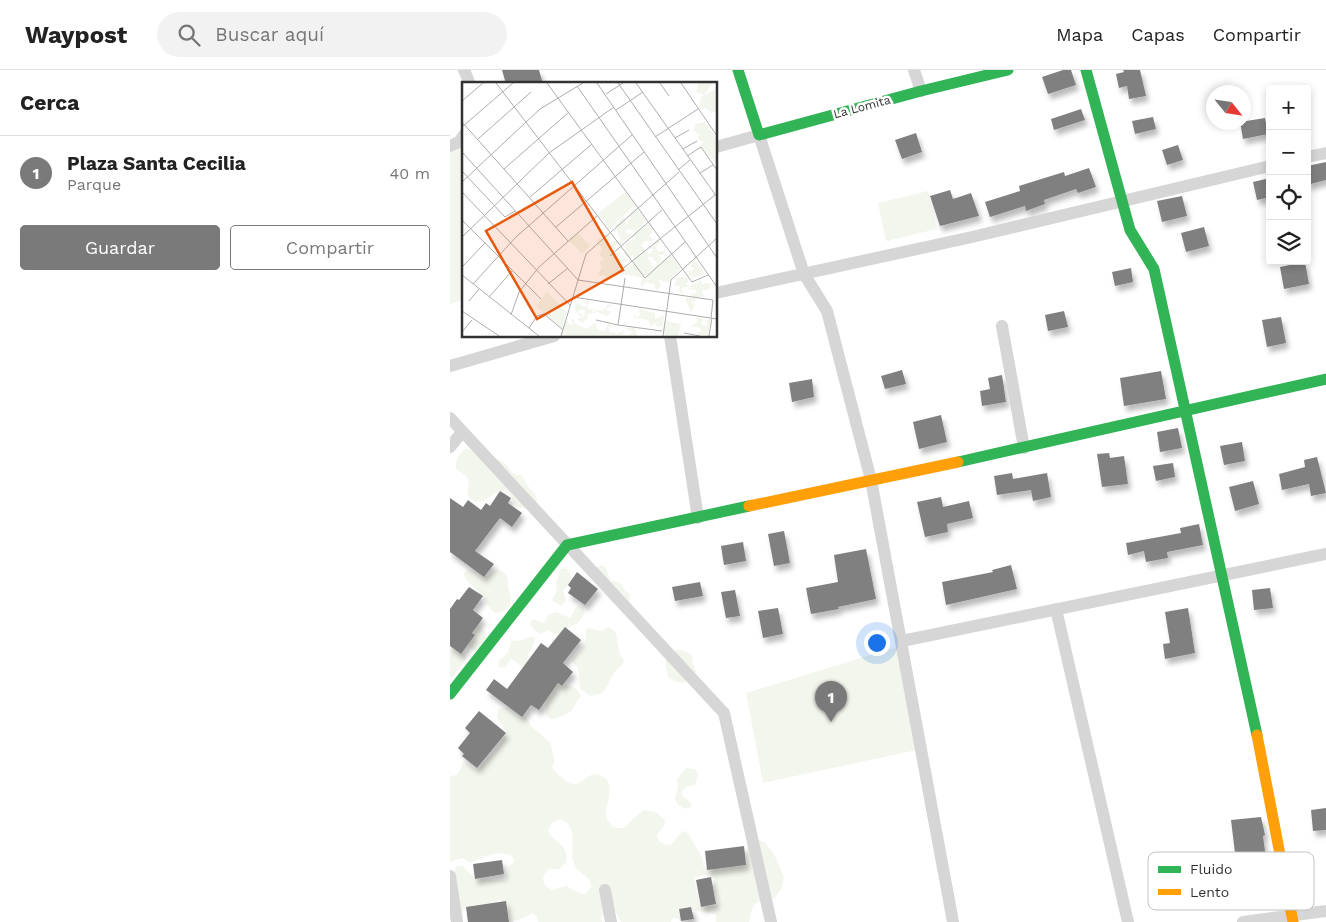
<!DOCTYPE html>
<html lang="es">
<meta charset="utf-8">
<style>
:root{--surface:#fff;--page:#f2f2f2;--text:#222;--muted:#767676;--line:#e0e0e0;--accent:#7a7a7a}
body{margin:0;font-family:"Work Sans",sans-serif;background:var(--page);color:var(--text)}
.controls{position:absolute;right:15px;top:15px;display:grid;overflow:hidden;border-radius:5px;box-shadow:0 2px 8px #0003}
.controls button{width:45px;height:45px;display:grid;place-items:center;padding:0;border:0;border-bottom:1px solid var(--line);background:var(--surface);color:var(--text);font:25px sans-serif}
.compass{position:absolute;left:756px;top:15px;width:45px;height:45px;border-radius:50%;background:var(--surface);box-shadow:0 2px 8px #0003;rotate:120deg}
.you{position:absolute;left:426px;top:572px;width:18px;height:18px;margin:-12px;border:4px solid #fff;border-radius:50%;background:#1a73e8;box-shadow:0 0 0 8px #1a73e833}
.badge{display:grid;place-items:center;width:32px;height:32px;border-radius:50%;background:var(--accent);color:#fff;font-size:16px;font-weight:700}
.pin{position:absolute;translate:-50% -41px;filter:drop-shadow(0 1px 2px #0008)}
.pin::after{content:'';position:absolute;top:26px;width:18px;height:15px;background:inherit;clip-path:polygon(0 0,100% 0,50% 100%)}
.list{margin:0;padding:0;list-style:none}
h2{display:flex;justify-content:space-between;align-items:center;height:65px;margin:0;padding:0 20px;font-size:21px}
h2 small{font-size:16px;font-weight:400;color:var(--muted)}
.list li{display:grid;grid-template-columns:32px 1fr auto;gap:15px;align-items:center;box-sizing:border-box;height:75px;padding:0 20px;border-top:1px solid var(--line)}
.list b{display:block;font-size:19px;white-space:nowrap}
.list p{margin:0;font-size:16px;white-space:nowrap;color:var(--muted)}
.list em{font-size:16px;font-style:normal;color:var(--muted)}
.actions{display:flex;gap:10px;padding:15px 20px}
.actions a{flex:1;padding:11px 0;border:1px solid var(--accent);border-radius:5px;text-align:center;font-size:18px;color:var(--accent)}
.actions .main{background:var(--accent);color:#fff}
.icon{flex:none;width:28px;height:28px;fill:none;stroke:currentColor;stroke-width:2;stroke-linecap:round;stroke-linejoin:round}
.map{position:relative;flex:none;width:876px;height:852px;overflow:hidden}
header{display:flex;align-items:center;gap:30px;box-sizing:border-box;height:70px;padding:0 25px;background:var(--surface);border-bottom:1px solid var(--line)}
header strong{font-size:24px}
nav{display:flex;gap:28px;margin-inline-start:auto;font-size:18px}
.search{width:350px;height:45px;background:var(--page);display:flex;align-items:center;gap:12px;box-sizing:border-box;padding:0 18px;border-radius:28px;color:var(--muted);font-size:19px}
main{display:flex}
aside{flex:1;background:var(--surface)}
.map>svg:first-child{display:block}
</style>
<header>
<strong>Waypost</strong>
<div class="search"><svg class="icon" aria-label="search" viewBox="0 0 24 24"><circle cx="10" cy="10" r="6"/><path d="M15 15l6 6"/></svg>Buscar aquí</div>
<nav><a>Mapa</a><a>Capas</a><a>Compartir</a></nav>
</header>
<main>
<aside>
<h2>Cerca<small></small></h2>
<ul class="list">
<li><span class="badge">1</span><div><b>Plaza Santa Cecilia</b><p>Parque</p></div><em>40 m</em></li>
</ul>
<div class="actions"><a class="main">Guardar</a><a>Compartir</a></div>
</aside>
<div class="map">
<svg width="876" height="852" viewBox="0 0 876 852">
<defs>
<filter id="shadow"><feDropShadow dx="3" dy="5.5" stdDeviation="2.5" flood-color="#0004"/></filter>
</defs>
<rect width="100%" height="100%" fill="#fff"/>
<path fill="#f3f6ed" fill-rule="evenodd" d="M14,77V230L0,234V82Z
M478,121L487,159L436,171L428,133Z
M15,379C25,380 32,386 41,389C46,390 49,389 53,392C61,398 60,406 71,405C75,409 75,413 78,416C82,422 86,422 87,430C81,439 75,440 65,436C53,399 40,440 22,430C13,425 21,417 18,409C16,405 10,402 6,399C5,390 9,384 15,379Z
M152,495L156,498L160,510L171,513L175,521L180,524L179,533L146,498Z
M116,498L119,501L122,511L113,521L116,530L112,535H109L102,530L107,520L106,514L110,499Z
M19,499L38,506L47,499C62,505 56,510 59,521C59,523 61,526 61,529C60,538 52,545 43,542L26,519L15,509L14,503Z
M127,536L133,537L135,543L128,553C118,556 114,564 104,564L99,560L90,564L83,559L80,553L83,549L94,553L98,545L106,542L120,548Z
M28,555L35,562L36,569L25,582L16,574L25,556Z
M159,557L166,563L169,581L174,591C172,597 167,598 164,603C156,617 157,624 140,626L130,618L128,597L121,591L135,574L136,559L139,558L151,561Z
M79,567L85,568L84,574L78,584L81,594L112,616C121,614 127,617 131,627C126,631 125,636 122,640C118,645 105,649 100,649L96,644V632L91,631L75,598C69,596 67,591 61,589L55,598L49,597V591L58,582L61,571L73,570Z
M447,577L467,680L313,713L296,623Z
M3,578L11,581L17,588L3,607H0V579Z
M228,580L235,581L242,585L243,594L246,602L234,613L226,612L219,608C214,597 213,582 228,580Z
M59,635H69L81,656L100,672L105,691L102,696C105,703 109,706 115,710C133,724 136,697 152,706C166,713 157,731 156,742C155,752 166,763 176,756C182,751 187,745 193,740L206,742L215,750L214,756L207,765L209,771L214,774L221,775L232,761L238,763L253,789V795L257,800C264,800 268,796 274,795C282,795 289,798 296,795C300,785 293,775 304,767L315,773L323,782L334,807L332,818L325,828L308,832L303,836L299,852H266V844L243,840L241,837L228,839L230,849L223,848L221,852H171L165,840L154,843L151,848L152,852H88L87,847L83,843C77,846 65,852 60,852L57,836L50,830L31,837H16L12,842H10L3,803L7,796H13L25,809L55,810L58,797L64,792L62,786C50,780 33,786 21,793L12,788L0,792V707L8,704L13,693L28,700C38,685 51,679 56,661L47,648L48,639L56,638ZM109,749C131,755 118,779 124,794C127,803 136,804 140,811L141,817L135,824L129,823L116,816L102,820C92,815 90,807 99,799H110L116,792C119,772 104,774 98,761L102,753ZM258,805L264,808V821L268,829V834L264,836L250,837L246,822L245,808L248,806Z
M236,698L245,699L248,704L245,715L236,717L232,722V725L242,734L240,738C232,740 226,735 225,727L228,717L227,709Z"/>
<path fill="#808080" filter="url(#shadow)" d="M52,0H89L93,14H56Z
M613,0H621L626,15L598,24L592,7Z
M673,0H690L696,26L679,29L677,16L669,18L666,4L674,2Z
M631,39L635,50L604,60L601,49Z
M703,47L706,59L685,64L682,51Z
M815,48L818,64L793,69L790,52Z
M466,63L472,82L452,89L445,70Z
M728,75L733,90L717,95L712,80Z
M876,92V110L857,115V96Z
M639,98L646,117L628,123L626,119L594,130L595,134L576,141L575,136L540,147L535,132L570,121L569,116L588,110L614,102L615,106Z
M820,108V127L807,130L803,112Z
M500,120L503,129L521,123L529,146L490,156L480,126Z
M732,126L737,146L712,152L707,131Z
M754,157L759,176L736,182L731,163Z
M855,192L859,214L834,219L830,197Z
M681,198L683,212L665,216L662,202Z
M614,241L618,257L598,261L595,245Z
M831,247L836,273L817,277L812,250Z
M452,300L456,314L435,319L431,306Z
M711,301L716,329L674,336L670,308Z
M552,305L556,332L532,336L530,321L540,319L538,308Z
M362,309L364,327L342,332L339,313Z
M491,345L497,372L469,379L463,352Z
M728,358L732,378L710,382L707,362Z
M792,372L795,391L774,395L770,376Z
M659,383L660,388L674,386L678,414L652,417L647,384Z
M867,387L876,423L861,426L859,414L832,420L829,404L855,397L854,390Z
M723,393L725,407L706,411L703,396Z
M562,403L563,409L597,403L601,427L583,431L581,420L547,425L544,406Z
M803,411L809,434L785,441L779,417Z
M50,421L61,428L58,433L72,443L62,457L50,448L25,481L44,494L34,507L0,482V428L13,437L18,430L31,440L36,433L40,436Z
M491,427L493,437L519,431L523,448L497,454L498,462L475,467L467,432Z
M749,454L753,475L717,482L718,488L696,492L694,481L678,485L676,473L731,463L730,458Z
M334,461L340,493L324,496L318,464Z
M293,472L296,491L274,495L271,476Z
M416,479L426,529L388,537L389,539L361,544L356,518L388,512L384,485Z
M561,495L567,519L496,535L492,512L543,502L542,500Z
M127,502L148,519L135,535L118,523L121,518L118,515Z
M250,512L253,526L225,531L222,517Z
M19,517L33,526L23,540L33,548L22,563L25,565L11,584L0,576V539L7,529L9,530Z
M820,518L823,538L804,540L802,520Z
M285,520L290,546L276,548L271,522Z
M328,538L333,564L313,568L308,541Z
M738,538L745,583L715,589L713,574L720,573L715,542Z
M115,557L131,570L113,593L123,602L112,616L108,613L89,640L81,635L72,647L36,620L44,609L57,619L91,573L98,578Z
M29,641L56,663L27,698L12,686L14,684L8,678L20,663L15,658Z
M876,738V760L863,761L861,740Z
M811,747L815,765L813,766L817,796L771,804L768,786L785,783L781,750Z
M294,776L296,795L257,800L255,781Z
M52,790L54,804L25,809L23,794Z
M261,807L266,834L251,837L246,810Z
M56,831L59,852H18L16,837Z
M241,837L244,849L231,851L229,839Z"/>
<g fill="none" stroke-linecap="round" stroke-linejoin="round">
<path stroke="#d6d6d6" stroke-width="12" d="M14,0L20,14
M464,0L471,21
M0,76L9,72L14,65
M266,77L309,65L354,204L377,241L421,410L503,852
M857,87L876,83
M266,223L522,167L820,96
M552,256L574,378
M220,266L248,448
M0,296L104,266
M0,348L274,643L321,852
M0,377L12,362
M606,539L678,852
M452,571L876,484
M0,806L7,852
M155,820L161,852
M793,852L876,841"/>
<path stroke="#30b455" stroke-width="11" d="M288,0L309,65L471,21L558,0
M636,0L680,160L704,199L807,665
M508,392L876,309
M0,624L117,475L299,436"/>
<path stroke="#ff9f0a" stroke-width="11" d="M299,436L508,392
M807,665L843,852"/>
</g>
<g text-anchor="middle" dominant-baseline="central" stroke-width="5" stroke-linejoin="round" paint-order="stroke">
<g font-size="12" fill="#323232" stroke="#fff">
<text transform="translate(412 37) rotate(-15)">La Lomita</text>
</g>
</g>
<g transform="translate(12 12)">
<rect width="255" height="255" fill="#fff"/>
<path d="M236,1H250V2L242,13L234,10ZM255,6V29L249,31L244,26L237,27L239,15ZM243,40L255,57V83L239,64L241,59L236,58L237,52L232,49L233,42ZM163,110L173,123L147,147L136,132ZM170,128H176L184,138L176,148L186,142L191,150L187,153L190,157L194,154L190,159H182L179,164L183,167L177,172L185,168L186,172L190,170L191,167L187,166L197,156L199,160L191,165L196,163L194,166L197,170L205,168L201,173H194L198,174L199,178L195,184L208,172L219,186L207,200L196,198L199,203L195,209L192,202L184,200L179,205V197L192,198L183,196L194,184L195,179L190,178L193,177L188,174L185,176L192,185L182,196L156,191L146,196V201L144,194L135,193L140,185L137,180L142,177L138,173L140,165L134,161L138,156L144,157L145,151L149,156L146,165L151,159H159L153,143L162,135L165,143ZM166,147L175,149L169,156H174L158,166L164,164L162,172L166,176L171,173L172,182L158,187L156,183L161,185L163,183L155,179L162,181L166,178L156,176L159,169L150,173L155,161L158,163L169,153L163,150ZM116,151L128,164L120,171L107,159ZM232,175L243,192L231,196L232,201L229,196L232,193L227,195V190H223L233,187L228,184ZM220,195L227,196L224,203L229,204L220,206L221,213L217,209L218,204H212L215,196ZM238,198L241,203L242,201L250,202L246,208H239L242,214L233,216V220L228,218L233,223L229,230L223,216H231L228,211L233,212L234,208L226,207ZM85,210L105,230L100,246L104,239L111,244L109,238L111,237L113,242L125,247L135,240L134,246L139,249H143L146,242L153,245H146L148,250L156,252L162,248L161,253H168L170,250L164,246L172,245L176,254H98L100,247L74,224ZM128,219L125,226L130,228L132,224L130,231L135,228L143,229L139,226L143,227L145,222L151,224L145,225V229H149L145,234L135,230L124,233L127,235L120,241L115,237L122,235L123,228H118L116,231L122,233L118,235L112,226L115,221L123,225L126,223L122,220ZM177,227L193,231V237L202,233L201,245L193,244L195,240L189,244L186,238L172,236V232L175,236L178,233ZM235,236H241L240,243L245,244V238L249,237L246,254L234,252L240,248L236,245H228L235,240ZM203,239L219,242L216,254H203L201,248Z" fill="#f3f6ed" fill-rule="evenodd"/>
<path fill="none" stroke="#adadad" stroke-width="1" d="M34,1L183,196L223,160M85,1L230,200L246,193M135,1L255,176M156,1L255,142M174,1L255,115M198,1L207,14M219,1L255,54M115,4L255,205M144,12L161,1M0,19L21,1M154,28L181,10M0,40L106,159M0,45L51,1M193,55L236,27M213,56L227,48M16,57L69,10M221,67L235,59M0,70L116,198L251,218L249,236M225,74L239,65L255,88M42,87L107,30M216,88L228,78M0,89L43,135L53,129M238,91L251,83M0,100L78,27L121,1M0,110L108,223M68,115L130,62M0,138L79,217M94,145L182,70M0,155L87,71L152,25M148,174L200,128M0,185L23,161M154,192L253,113M0,193L77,254M163,196L156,243L200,249M11,202L54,155L170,53M86,202L106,186M27,215L50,189M111,215L255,237M7,219L17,207M0,229L37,254M49,233L57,210L77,185L135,134M134,238L156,243M67,246L75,234L82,232L101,248M0,250L10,238M222,251L238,254M99,254L124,172L217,90M201,254L209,198L255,156M247,254L250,236"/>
<path fill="#e8590c" fill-opacity="0.15" stroke="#e8590c" stroke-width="2.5" d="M110,100L161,188L75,237L24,149Z"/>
<rect width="255" height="255" fill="none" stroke="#323232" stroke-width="2.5"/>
</g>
<rect x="698" y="782" width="166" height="58" rx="8" fill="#fff" stroke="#c2c2c2" stroke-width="1"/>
<rect x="708" y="796" width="23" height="7" fill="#30b455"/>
<rect x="708" y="819" width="23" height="6" fill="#ff9f0a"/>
<g font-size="14" fill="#323232">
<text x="740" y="804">Fluido</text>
<text x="740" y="827">Lento</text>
</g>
</svg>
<div class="controls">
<button>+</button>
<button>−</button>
<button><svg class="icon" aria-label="locate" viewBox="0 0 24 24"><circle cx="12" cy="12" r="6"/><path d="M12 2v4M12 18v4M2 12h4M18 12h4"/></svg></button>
<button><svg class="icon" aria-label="layers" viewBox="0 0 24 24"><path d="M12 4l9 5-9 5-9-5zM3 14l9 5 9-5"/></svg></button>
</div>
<svg class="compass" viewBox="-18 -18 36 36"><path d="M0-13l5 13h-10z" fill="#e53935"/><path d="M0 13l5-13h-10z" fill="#767676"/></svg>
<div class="you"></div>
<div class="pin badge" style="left:381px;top:652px">1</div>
</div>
</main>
